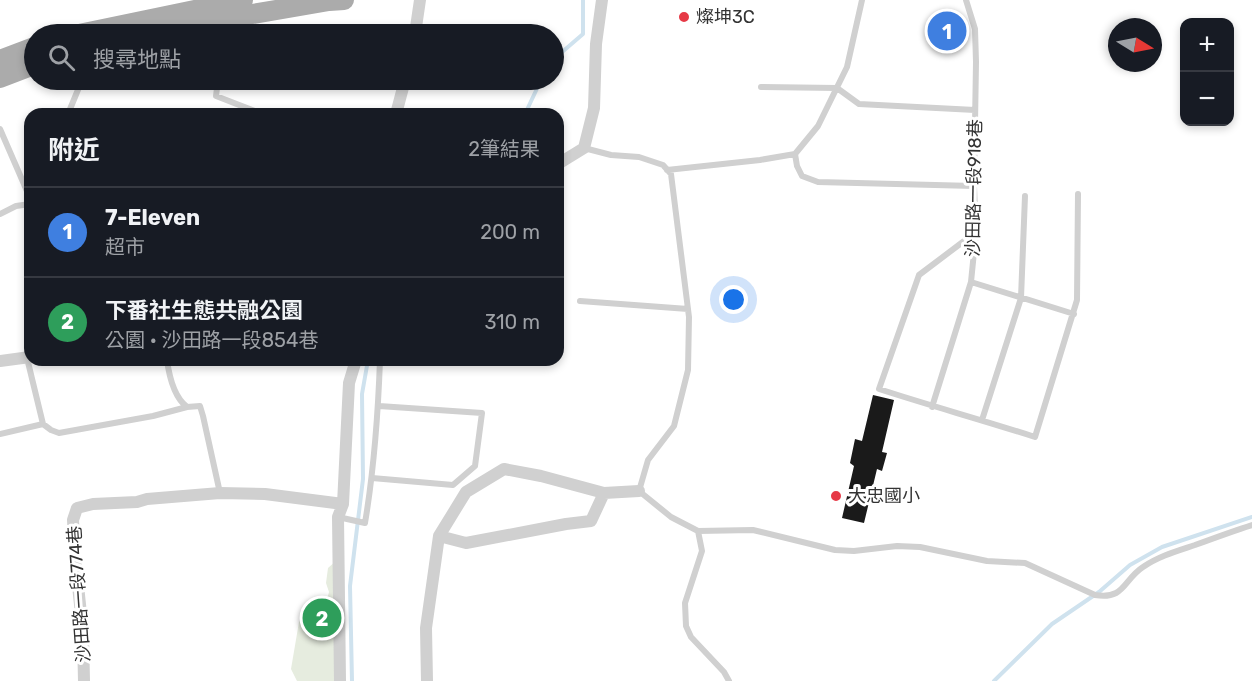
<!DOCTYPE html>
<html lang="zh-TW">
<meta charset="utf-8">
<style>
:root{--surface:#171b24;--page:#20242c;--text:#f1f3f6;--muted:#9ea1a6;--line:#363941;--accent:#e63946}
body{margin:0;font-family:Rubik,"Noto Sans TC",sans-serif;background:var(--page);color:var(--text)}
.controls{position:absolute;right:18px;top:18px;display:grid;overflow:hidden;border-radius:12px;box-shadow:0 3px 9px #0003}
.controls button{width:54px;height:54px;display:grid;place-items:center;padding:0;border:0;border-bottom:2px solid var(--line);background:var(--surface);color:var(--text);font:30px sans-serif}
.compass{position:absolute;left:1108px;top:18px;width:54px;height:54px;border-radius:50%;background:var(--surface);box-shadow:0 3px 9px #0003;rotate:100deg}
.you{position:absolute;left:734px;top:300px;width:21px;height:21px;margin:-15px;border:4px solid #fff;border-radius:50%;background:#1a73e8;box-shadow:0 0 0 9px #1a73e833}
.badge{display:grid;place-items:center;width:39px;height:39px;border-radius:50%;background:var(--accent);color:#fff;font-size:20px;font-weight:700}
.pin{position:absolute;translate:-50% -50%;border:3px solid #fff;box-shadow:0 2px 6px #0006}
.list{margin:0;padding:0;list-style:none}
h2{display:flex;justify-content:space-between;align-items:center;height:78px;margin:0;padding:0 24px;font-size:26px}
h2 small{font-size:20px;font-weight:400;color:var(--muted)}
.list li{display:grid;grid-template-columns:39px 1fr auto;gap:18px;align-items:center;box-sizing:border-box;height:90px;padding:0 24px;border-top:2px solid var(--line)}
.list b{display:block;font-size:22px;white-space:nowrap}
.list p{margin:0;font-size:20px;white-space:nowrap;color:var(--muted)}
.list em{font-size:20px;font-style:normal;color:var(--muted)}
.icon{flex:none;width:33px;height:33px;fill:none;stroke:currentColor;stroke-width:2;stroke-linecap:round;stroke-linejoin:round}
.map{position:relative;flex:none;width:1252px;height:681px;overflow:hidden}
.search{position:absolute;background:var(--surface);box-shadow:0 3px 9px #0003;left:24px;top:24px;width:540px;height:66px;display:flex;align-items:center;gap:15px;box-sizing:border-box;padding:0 21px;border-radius:33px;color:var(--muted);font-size:22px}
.panel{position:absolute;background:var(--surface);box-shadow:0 3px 9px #0003;left:24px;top:108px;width:540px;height:258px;border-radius:18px}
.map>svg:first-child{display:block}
</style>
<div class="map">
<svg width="1252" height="681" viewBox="0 0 1252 681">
<rect width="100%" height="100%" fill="#fff"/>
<path fill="#e6ecdf" d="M336,561L343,681H297L291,669L299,622L303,615L311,610L326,603L329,592L326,583L328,568Z"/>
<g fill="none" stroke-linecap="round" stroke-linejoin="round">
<path stroke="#cfe2ee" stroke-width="4" d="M554,59L583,34V0
M525,114L541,80
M352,681L350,586L363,479L362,394L368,360
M994,681L1052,624L1099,592L1130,565L1162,547L1252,517"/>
</g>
<path fill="#1a1a1a" d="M873,395L894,400L882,452L887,453L882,471L877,469L864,523L842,518L854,466L850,463L855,439L862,441Z"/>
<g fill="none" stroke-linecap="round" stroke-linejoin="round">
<path stroke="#d0d0d0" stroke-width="6" d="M226,34L229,20
M218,80L216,96L260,113
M761,87L837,88L859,104L975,110
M68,114L82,80
M0,129L30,198
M584,148L611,155L639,157L663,165L671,174L689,317L688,370L674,426L648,460L639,491L671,517L698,531L753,530L835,550L854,551L897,546L920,547L987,561L1025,563L1095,595C1125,600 1123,580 1143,567C1159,556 1177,551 1195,545C1214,538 1233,531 1252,525
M795,154L797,166L802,176L818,182L974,186
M667,170L760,160L795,154L818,126L847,67L862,0
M0,214L16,206L30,204
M976,232L919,275L879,389C931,406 983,420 1035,437L1077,300L1078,194
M971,282L1074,314
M580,301L688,309
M27,358L43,424L51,430L59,433L153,416L187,407
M167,360C169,375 174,397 187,407L200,406L203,416L220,493
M932,407L971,282L976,232L974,186L976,62L975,29L966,0
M982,420L1021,298L1025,196
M0,434L43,424
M372,478L453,485L475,466L482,413L379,406
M338,517L365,523C374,469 378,415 380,360
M698,531L702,551L685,603L686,626L691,637L724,672L729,681"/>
<path stroke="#d0d0d0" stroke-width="12" d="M415,34L420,0
M396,114L405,80
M558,164L584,148L594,108L596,44L602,0
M0,361L30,357
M439,536L466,543L566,524L591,521L604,493
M84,681L83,633L75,557L73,520L77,508L93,504L137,502L147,499L220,493L265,494L343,504
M340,681L338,517L343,504L349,383L356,360
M427,681L426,628L439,536L466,492L504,469L541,476L604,493L639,491"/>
<path stroke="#ababab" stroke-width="20" d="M79,34L243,0
M154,34L229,18L329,1L344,0
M0,60L34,47
M0,78L34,65"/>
</g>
<g fill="#e63946" stroke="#fff" stroke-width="2">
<circle cx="684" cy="17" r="6"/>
<circle cx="836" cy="496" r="6"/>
</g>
<g text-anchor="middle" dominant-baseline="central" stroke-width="6" stroke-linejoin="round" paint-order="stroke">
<g font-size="18" fill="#333" stroke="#fff" text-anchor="start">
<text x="696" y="17">燦坤3C</text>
<text x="848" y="496">大忠國小</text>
</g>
<g font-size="18" fill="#333" stroke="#fff">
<text transform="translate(974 188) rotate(-89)">沙田路一段918巷</text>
<text transform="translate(79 594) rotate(-94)">沙田路一段774巷</text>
</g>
</g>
</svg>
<div class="controls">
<button>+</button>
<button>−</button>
</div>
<svg class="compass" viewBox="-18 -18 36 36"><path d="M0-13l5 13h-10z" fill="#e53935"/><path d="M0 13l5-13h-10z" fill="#9ea1a6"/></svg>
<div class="you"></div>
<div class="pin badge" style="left:947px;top:31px;background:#3f7fe0">1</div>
<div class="pin badge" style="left:322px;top:618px;background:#2e9e5b">2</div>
<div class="search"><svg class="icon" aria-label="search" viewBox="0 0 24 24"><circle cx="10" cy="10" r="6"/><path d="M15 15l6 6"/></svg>搜尋地點</div>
<section class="panel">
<h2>附近<small>2筆結果</small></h2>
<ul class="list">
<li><span class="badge" style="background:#3f7fe0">1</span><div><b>7-Eleven</b><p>超市</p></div><em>200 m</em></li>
<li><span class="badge" style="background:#2e9e5b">2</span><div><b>下番社生態共融公園</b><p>公園 · 沙田路一段854巷</p></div><em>310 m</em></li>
</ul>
</section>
</div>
